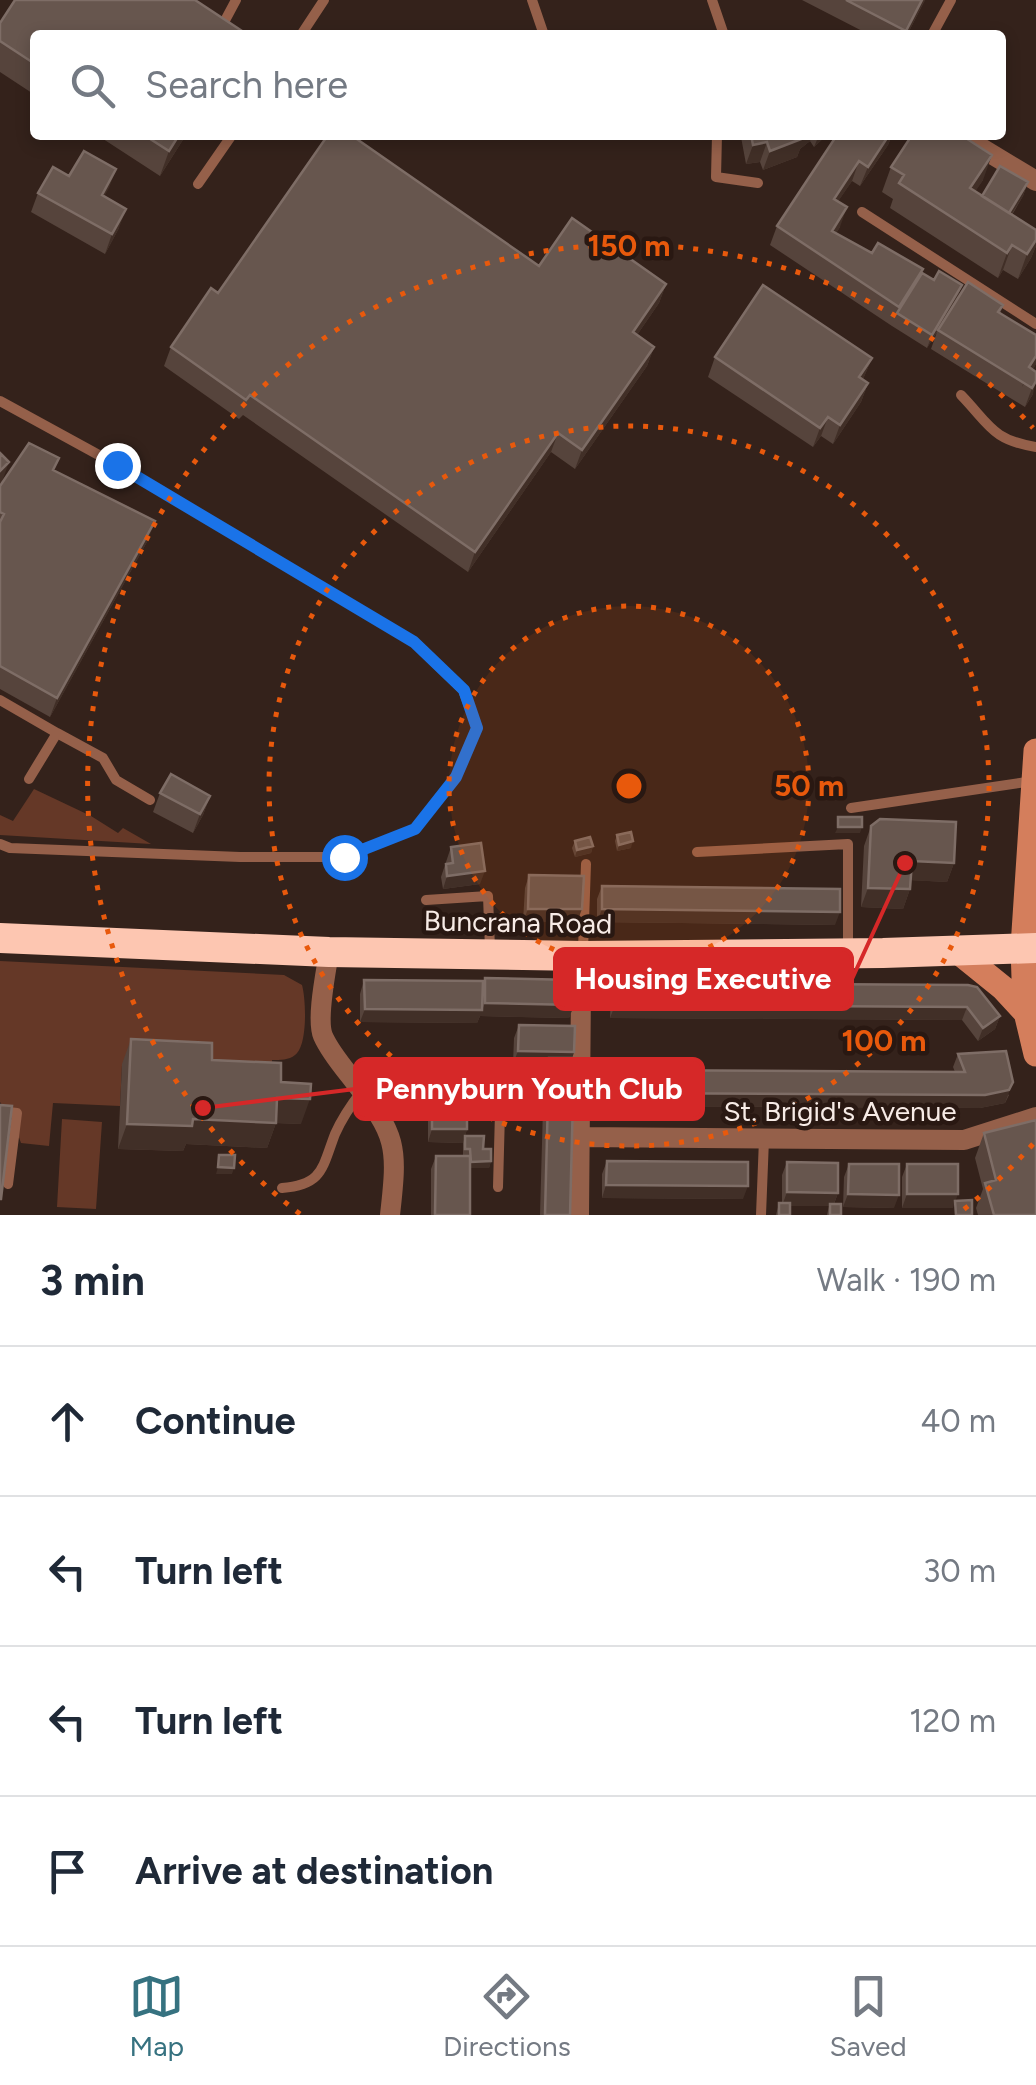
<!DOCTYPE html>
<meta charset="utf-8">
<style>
:root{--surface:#fff;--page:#f2f2f3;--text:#1f2937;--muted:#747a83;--line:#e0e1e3;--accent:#367280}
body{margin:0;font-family:Figtree,sans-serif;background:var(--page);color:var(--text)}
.stop{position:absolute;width:30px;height:30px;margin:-22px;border:8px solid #1a73e8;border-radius:50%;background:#fff}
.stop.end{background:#1a73e8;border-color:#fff;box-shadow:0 2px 10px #0008}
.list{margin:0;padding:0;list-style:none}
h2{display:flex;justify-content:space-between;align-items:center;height:130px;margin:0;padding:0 40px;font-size:42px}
h2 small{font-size:32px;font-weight:400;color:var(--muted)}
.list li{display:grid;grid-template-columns:65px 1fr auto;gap:30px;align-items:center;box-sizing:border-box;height:150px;padding:0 40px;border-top:2px solid var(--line)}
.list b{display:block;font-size:38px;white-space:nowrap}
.list em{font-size:32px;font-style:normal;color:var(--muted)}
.icon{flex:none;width:55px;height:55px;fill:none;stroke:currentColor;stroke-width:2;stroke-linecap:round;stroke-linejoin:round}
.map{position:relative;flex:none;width:1036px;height:1215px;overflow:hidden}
.search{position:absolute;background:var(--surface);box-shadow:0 5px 15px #0003;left:30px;right:30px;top:30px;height:110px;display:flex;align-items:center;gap:25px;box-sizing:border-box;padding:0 35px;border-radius:10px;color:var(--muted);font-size:38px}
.sheet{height:730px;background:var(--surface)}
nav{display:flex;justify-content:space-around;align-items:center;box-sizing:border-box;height:140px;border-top:2px solid var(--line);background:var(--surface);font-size:28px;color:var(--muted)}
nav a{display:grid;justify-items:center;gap:5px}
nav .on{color:var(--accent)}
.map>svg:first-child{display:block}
</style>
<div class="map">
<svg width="1036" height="1215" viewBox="0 0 1036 1215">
<rect width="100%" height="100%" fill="#34221b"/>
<path fill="#653827" d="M34,789L91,816L118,833L123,828L151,844L0,835V815L13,821Z
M0,961L284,975L302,985C306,999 308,1046 295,1055C289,1060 280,1060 272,1060V1088L122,1065L120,1106L53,1103L49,1146L21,1143L12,1118L0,1102Z
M62,1119L102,1122L96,1209L57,1207Z"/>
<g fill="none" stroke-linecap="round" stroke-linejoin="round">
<path stroke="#95604a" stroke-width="10" d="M532,0L544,35
M712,0L724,35
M225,35L221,28L236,0
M301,35L324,0
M932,35L951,0
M717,135L716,177L758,183
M198,184L232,135
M862,212L1036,324
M961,395C990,425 992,440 1036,447
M0,401L117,465L414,642L463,690L477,728L456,777L415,829L344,857H240L10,848L0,844
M0,700L57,733L29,779
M57,733L103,758L116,780L150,800
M851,808L1033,781
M697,852L848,844V947
M426,900L488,896L490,949
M583,950L586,864
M0,1111L17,1113L8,1184
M498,1187L501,1075L515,1068L554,1070
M282,1188C323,1185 322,1168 335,1134C342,1118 351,1105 361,1092
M761,1215L764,1139"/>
<path stroke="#95604a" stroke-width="20" d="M960,135L1036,181
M329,952C326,972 316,1019 323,1036C330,1052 343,1067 354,1081C397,1136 398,1145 390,1215
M580,1137L964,1140L1036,1117
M579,1215L581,987"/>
<path stroke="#d47e5c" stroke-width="25" d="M1036,751L1023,947L1025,1008L1036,1054
M956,950L1003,988L1027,1014"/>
<path stroke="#fdc6b1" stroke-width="30" d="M0,938L329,952L583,956L883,953L1036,948"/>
</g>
<path fill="#56443c" d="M802,0H925L907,35H870Z
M0,23L35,35V95L0,72Z
M97,135H186L160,176Z
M742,135H827L814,147L810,141L800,149L797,157L763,170L760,162L746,164L741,137Z
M837,135H892L888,145L860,186L852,181L838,201L840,227L836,233L872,253L921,275L934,280L962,285L957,298L1003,305L1000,314L1036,335V364L1032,370L1033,394L1025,407L931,349L937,332L927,348L892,326L770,245L777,226Z
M891,167L983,180L975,191L982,196L1028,182L1023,196L1012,215L1036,230V246L1031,258L1018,279L1003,270L998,278L890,208L893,199L882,192Z
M116,169L104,196L119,228L105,254L31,212L38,193L69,176Z
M539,266L666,284L659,303L637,335L654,347L647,366L575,469L551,452L468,572L243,415L239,419L164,366L171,347L218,293Z
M715,357L872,358L863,379L868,383L861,402L833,444L821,436L813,447L708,377Z
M59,458L54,470L148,540L50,717L0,689V486Z
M160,793L210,796L203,815L193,833L153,812Z
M871,826L954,863L947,882L911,880L910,889L903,909L861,907L864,846Z
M617,835L631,848L617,851L615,841Z
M575,841L593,846L591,853L575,857L572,848Z
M451,847L480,884L443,889L441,877Z
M529,875L577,922H523L525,888Z
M602,886L835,925L597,922V899Z
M485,978L574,1005L569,1018L480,1016L477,1023L360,1022V994L364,980L482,985Z
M615,983L968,985L1000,1016L995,1029L978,1041L962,1020L610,1018L611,996Z
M519,1025L574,1052L572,1058L570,1215H540L544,1071L546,1065L513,1064L514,1038Z
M131,1039L212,1060L281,1082L301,1124L276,1123L267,1148L186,1144L183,1151L118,1149L122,1064Z
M958,1054L1009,1095L1005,1103L980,1108L604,1106V1083L609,1070L955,1072L953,1067Z
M432,1069L467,1129L465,1136L483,1149L491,1161L489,1168H470V1215H431V1169L436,1156H463V1143L428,1142V1082Z
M984,1133L1036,1215H978L976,1208L983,1189L975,1158Z
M607,1161L743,1199L602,1198V1174Z
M787,1162L838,1193L834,1204L841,1215H827L829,1206H790V1215H776L779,1203H782V1175Z
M849,1164L894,1208L843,1207L844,1177Z
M907,1164L953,1208H902V1177Z"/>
<path fill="#412f27" d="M922,0H925L907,35H904Z
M179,135H186L160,176L169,151Z
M803,135H813L810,141L800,149L797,157L763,170L770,151Z
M819,135H827L814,147Z
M889,135H892L888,145L860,186L868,167Z
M767,142L760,162L746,164L753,145Z
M992,155L983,180L961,213L970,188Z
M859,161L852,181L827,218L834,199Z
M116,169L109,188L94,214L102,195Z
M1028,182L1023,196L1003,228L1008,215Z
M847,207L840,227L825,250L832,231Z
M126,209L119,228L105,254L112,234Z
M1036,240V246L1031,258L1018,279L1027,254Z
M1012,245L1003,270L998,278L1007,253Z
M666,284L659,303L626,351L633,332Z
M962,285L957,298L927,348L932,335Z
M654,347L647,366L575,469L582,450Z
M1036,356V364L1022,387L1029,367Z
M872,358L864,377L852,396L859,377Z
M1036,381L1033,394L1025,407L1032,388Z
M868,383L861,402L833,444L840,425Z
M828,417L821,436L813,447L820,428Z
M558,433L551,452L468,572L475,552Z
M9,462L2,482L0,484V471Z
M155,521L148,540L50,717L57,698Z
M210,796L203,815L193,833L200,814Z
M838,827H862L860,833H835Z
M633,841L631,848L617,851L619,845Z
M593,846L591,853L575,857L577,850Z
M912,861L954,863L947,882L905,880Z
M485,871L480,884L443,889L447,876Z
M868,888L910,889L903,909L861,907Z
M528,909H582L577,922H523Z
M602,909L840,912L835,925L597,922Z
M485,1003L574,1005L569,1018L480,1016L477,1023L360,1022L365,1009L482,1010Z
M615,1005L967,1007L962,1020L610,1018Z
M1000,1016L995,1029L978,1041L983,1028Z
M518,1051L574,1052L570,1066L549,1058L546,1065L513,1064Z
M1013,1082L1005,1103L980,1108L604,1106L608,1093Z
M277,1098L310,1099L301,1124L276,1123L267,1148L186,1144L183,1151L118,1149L127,1124L193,1119Z
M432,1129H467L463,1143L428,1142Z
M491,1161L489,1168H468L471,1162Z
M218,1167L234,1168L232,1174H216Z
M606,1185L748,1186L743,1199L602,1198Z
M787,1192L838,1193L833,1206H782Z
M848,1194L899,1195L894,1208L843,1207Z
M907,1194H958L953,1208H902Z"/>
<path fill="#67564e" stroke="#7e6d66" stroke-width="2.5" d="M15,0H195L245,33L243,35H35V64L0,41V23Z
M846,0H922L906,31Z
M144,135H179L169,151Z
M328,135H351L539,266L572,218L666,284L633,332L654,347L582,450L558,433L475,552L250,395L246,400L171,347L211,288L218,293Z
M751,135H803L804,138L770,151L767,142L753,145Z
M837,135H889L868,167L859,161L834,199L847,207L832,231L872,253L878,243L923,269L899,307L777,226Z
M912,135H961L992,155L970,188L1036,230V240L1027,254L1012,245L1007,253L899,183L904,175L891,167Z
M84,151L116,169L102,195L126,209L112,234L38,193L53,167L69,176Z
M1000,166L1028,182L1009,213L982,196Z
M939,271L962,285L932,335L897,313L922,273L934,280Z
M968,282L1003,305L998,312L1036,335V356L1029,367L1036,372V381L1032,388L938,330Z
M763,285L872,358L859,377L868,383L840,425L828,417L820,428L715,357Z
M29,443L59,458L53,470L155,521L57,698L0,666V522L4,514L0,512V486Z
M0,453L9,462L0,471Z
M171,774L210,796L200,814L160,793Z
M838,817H862V827H838Z
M880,819L956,822L954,863L912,861L910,889L868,888L871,826Z
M631,832L633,841L619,845L617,835Z
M590,837L593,846L577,850L575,841Z
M481,843L485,871L447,876L446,864L453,863L451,847Z
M529,875L584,876L582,909H528Z
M602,886L840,889V912L602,909Z
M485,978L574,980V1005L485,1003Z
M364,980L483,981L482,1010L365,1009Z
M615,983L968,985L977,987L1000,1016L983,1028L967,1007L615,1005Z
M519,1025L575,1026L574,1052L518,1051Z
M131,1039L212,1043V1060L281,1063V1082L311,1084L310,1099L277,1098L276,1123L193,1119L192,1126L127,1124Z
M1006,1051L1013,1082L1009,1090L985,1095L608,1093L609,1070L965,1072L958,1054Z
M549,1058H574L570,1215H545Z
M432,1069H467V1129H432Z
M0,1105L12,1106L1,1199H0Z
M1036,1120V1215H994L985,1183L996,1180L984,1133Z
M465,1136H484L483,1149H491V1161L471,1162L470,1149H465Z
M219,1155H235L234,1168L218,1167Z
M436,1156H470V1215H435Z
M607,1161L748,1162V1186L606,1185Z
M787,1162L838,1163V1193L787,1192Z
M849,1164H899V1195L848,1194Z
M907,1164H958V1194H907Z
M972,1200V1215H956L955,1201Z
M779,1203H790V1215H779Z
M830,1204H841V1215H830Z"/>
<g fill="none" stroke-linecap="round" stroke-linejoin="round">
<path stroke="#1a73e8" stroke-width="12" d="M117,465L414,642L464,690L477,728L456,777L415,829L344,857"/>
</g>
<circle cx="629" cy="786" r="180" fill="#e8590c" fill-opacity=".12"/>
<g fill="none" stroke="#e8590c" stroke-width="5" stroke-dasharray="5 10">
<circle cx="629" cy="786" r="180"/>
<circle cx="629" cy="786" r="360"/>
<path d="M1033 1144A540 540 0 0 1 958 1214M300 1214A540 540 0 1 1 1033 428"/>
</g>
<g text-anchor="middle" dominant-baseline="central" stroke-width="9" stroke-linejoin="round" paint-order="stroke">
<g font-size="28" fill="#f7ebe6" stroke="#291812">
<text transform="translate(518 922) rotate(1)">Buncrana Road</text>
<text x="840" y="1111">St. Brigid's Avenue</text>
</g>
</g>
<circle cx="629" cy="786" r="15" fill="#e8590c" stroke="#291812" stroke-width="5"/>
<g font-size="30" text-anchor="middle" font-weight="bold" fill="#e8590c" stroke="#291812" stroke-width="9" stroke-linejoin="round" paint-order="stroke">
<text x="629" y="256">150 m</text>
<text x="809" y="796">50 m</text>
<text x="884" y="1051">100 m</text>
</g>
<path fill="none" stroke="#d62828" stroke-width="4" d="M905 863L852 979M203 1108L355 1089"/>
<g fill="#d62828" stroke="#291812" stroke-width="4">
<circle cx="905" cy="863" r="10"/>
<circle cx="203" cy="1108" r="10"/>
</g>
<g fill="#d62828" stroke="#d62828" stroke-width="4">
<rect x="555" y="949" width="297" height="60" rx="10"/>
<rect x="355" y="1059" width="348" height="60" rx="10"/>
</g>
<g font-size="30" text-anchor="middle" font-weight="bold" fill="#fff">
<text x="703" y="989">Housing Executive</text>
<text x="529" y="1099">Pennyburn Youth Club</text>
</g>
</svg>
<div class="stop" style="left:344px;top:857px"></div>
<div class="stop end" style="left:117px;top:465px"></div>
<div class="search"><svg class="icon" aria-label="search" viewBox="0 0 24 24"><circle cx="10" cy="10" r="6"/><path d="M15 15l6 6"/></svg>Search here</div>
</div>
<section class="sheet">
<h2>3 min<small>Walk · 190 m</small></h2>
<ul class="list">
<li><svg class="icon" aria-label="ahead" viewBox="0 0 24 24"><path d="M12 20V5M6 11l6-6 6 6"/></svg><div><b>Continue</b></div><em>40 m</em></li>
<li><svg class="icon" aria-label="left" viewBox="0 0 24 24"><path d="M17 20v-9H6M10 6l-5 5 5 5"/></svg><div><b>Turn left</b></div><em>30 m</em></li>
<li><svg class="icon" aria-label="left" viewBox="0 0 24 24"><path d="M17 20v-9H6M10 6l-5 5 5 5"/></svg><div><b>Turn left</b></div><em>120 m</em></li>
<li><svg class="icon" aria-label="arrive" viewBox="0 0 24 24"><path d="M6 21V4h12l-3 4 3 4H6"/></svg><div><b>Arrive at destination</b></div></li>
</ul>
</section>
<nav>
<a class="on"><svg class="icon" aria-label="map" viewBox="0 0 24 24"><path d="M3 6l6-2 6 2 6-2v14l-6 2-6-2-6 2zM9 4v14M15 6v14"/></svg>Map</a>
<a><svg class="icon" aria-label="directions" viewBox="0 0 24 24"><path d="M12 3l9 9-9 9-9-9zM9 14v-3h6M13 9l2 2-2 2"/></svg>Directions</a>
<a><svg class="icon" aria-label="saved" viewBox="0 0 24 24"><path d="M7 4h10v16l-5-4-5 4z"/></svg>Saved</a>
</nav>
